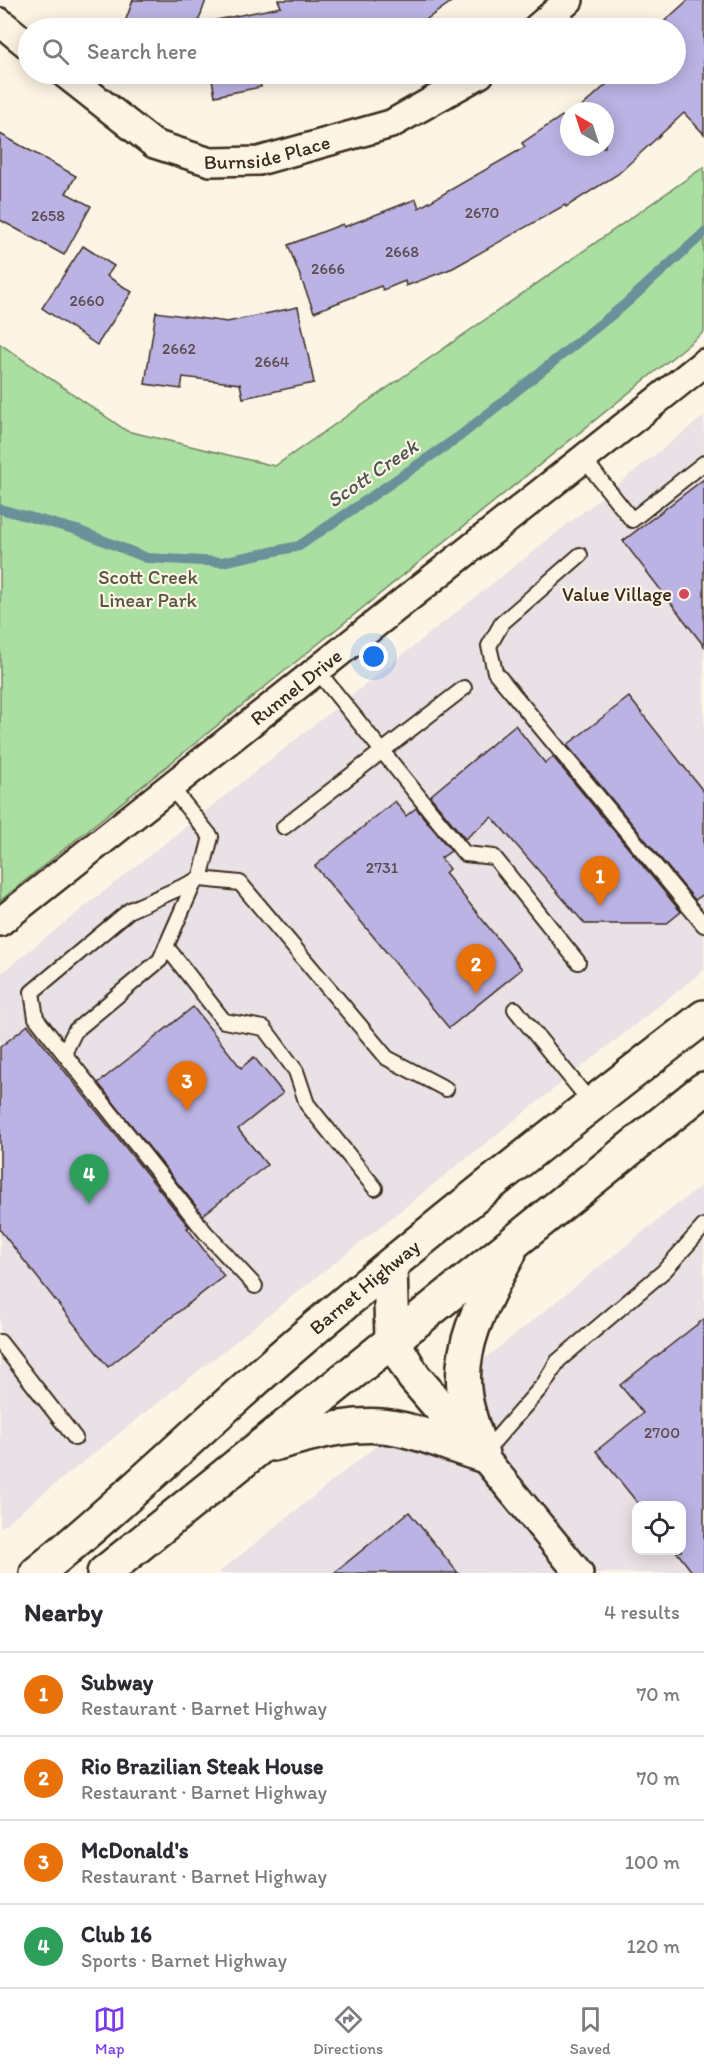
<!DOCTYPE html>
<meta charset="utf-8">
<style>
:root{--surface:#fff;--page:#f7f7f7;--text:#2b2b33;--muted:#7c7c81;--line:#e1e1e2;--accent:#7c3aed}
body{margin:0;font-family:Itim,sans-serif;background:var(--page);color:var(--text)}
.controls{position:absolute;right:18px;bottom:18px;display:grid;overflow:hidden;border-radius:12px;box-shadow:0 3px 15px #0003}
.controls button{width:54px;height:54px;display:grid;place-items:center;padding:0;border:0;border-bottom:2px solid var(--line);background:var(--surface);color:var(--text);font:30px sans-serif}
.compass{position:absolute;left:560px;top:102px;width:54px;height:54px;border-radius:50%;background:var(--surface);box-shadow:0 3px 15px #0003;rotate:321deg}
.you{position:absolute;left:374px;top:657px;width:21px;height:21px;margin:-15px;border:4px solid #fff;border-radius:50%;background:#1a73e8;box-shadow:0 0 0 9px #1a73e833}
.badge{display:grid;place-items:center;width:39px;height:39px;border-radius:50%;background:var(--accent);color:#fff;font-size:20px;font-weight:700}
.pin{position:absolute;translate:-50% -50px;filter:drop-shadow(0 2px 3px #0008)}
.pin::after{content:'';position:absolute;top:32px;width:21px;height:18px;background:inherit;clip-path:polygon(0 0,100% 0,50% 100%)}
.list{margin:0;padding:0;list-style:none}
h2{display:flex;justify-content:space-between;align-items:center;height:78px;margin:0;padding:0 24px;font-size:26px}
h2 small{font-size:20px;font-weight:400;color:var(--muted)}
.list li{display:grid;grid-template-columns:39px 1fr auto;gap:18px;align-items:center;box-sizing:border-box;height:84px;padding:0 24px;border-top:2px solid var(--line)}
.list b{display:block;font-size:22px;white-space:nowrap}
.list p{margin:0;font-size:20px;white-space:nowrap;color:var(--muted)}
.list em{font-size:20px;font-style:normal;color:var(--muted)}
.icon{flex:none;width:33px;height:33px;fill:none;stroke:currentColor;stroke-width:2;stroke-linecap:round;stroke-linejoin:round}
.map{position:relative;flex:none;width:704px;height:1573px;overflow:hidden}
.search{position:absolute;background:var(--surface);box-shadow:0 3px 15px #0003;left:18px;right:18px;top:18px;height:66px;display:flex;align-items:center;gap:15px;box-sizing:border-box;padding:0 21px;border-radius:33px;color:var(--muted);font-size:22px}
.sheet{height:414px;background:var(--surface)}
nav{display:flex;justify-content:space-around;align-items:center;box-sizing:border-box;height:84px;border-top:2px solid var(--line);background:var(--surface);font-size:16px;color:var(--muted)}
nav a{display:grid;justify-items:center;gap:3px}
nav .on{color:var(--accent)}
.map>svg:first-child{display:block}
</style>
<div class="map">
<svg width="704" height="1573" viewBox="0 0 704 1573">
<rect width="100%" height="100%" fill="#fcf5e5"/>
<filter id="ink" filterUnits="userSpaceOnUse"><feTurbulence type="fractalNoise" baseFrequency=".0167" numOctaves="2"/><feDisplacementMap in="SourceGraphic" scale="12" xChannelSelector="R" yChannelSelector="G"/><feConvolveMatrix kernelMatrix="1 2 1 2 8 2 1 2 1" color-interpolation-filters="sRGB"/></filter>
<g filter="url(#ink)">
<path fill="#e8e1e5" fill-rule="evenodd" d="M704,416V970L0,1528V974Z
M704,1183V1573H218ZM636,1506H682V1550H636Z"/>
<path fill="#aadfa1" stroke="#728460" stroke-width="1.5" d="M704,167V332L0,901V344L127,431L275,466Z"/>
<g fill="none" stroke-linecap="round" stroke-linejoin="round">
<path stroke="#6b9199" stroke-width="10" d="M0,509L77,530L147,558L222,562L299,546L460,436L623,306L704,233"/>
</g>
<path fill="#bbb3e4" stroke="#3b2a1e" stroke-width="1.5" d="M133,0H206L196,28H145L125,22Z
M278,0H454L414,28H202L201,23L281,7Z
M688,0H704V134L684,113L618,174L566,207L565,205L453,268L406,286L405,281L383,290L381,286L314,312L288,245L343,224L344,227L416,199L419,208L525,147L522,143L562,116L565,122L569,118V147H605V111H577L618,74H675V28H657Z
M211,74H277L260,77L261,87L215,96Z
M0,134L76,176L66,193L91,206L64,255L0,220Z
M83,246L114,266L107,276L132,292L97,345L42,308Z
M298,307L314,383L243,398L240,384L183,377L181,389L145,384L156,312L227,322Z
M704,479V646L623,541Z
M629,697L704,792V894L695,900L567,745Z
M515,725L545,763L553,757L681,912L666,924H585L492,817L465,839L430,796Z
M395,801L406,816L416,808L451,851L441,858L449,869L445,873L522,969L449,1028L315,866Z
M193,1007L241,1068L254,1057L283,1093L238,1129L267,1165L203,1215L98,1083Z
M28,1025L189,1227L187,1228L224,1276L108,1367L0,1230V1047Z
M704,1319V1573H693L676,1551H681V1506H640L596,1451L643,1413L620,1385Z
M409,1512L458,1573H334Z"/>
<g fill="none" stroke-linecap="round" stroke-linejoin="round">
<defs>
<path id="lane" d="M583,458L632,520L704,463
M580,555L502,623L489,646L495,672L704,925
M316,669L465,854L494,857L578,962
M170,786L211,837L200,879L240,883L387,1058L446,1089
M284,827L464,688
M200,879L130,910L32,992L36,1018L205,1232L255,1286
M166,946L224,1021L264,1028L296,1071L307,1104L375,1188
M515,1009L592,1104
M64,1053L75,1031L160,960L195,881
M0,1342L75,1438
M483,1454L544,1384L558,1361L664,1271L704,1226"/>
<g id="street">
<path d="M0,22L28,45"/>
<path d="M537,28L569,0"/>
<path id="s1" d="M65,74L154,144L210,162L259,161L391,124L480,74"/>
<path id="s2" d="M0,922L704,363"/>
<path d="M482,1455L579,1573"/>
</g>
<g id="primary">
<path d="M390,1266L392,1340L414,1377L475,1448"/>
<path d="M273,1444C314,1433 358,1419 401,1429C428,1435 455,1447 482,1455"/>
<path d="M482,1455C476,1436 468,1416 465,1397C456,1345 486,1296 509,1253"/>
<path id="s3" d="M37,1573C124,1503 203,1424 288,1351C423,1235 563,1126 704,1017"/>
<path d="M104,1573L704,1089"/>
</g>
</defs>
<use href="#lane" stroke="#3b2a1e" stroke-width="18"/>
<use href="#street" stroke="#3b2a1e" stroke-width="32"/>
<use href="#primary" stroke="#3b2a1e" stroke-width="38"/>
<use href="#lane" stroke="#fcf5e5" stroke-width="14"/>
<use href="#street" stroke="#fcf5e5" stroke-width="27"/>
<use href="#primary" stroke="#fcf5e5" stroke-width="33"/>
</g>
</g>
<circle fill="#d1495b" stroke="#fcf5e5" stroke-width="2" cx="684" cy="594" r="6"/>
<g text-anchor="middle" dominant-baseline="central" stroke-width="4.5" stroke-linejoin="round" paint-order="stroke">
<g font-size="16" fill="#5b4c50">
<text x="482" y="212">2670</text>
<text x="48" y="215">2658</text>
<text x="402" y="251">2668</text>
<text x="328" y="268">2666</text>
<text x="87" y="300">2660</text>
<text x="179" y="348">2662</text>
<text x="272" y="361">2664</text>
<text x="382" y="867">2731</text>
<text x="662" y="1432">2700</text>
</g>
<g font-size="20" fill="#3b2a1e" stroke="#fcf5e5">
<text stroke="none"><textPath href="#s1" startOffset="230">Burnside Place</textPath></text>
<text stroke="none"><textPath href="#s2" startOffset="378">Runnel Drive</textPath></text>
<text stroke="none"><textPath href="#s3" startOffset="435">Barnet Highway</textPath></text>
</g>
<g font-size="20" fill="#57573f" stroke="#fcf5e5">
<text x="148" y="577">Scott Creek<tspan x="148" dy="23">Linear Park</tspan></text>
</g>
<g font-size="20" fill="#3b2a1e" stroke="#fcf5e5" text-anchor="end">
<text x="672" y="594">Value Village</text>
</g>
<g font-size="21" font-style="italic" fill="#4f5551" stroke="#fcf5e5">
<text transform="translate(372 473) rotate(-34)">Scott Creek</text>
</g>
</g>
</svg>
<div class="controls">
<button><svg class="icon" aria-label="locate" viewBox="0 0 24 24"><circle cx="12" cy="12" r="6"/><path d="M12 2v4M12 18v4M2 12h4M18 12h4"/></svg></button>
</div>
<svg class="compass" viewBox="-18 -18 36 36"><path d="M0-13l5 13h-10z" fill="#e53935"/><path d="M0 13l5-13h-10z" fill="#7c7c81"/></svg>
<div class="you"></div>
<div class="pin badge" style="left:600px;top:906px;background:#e8710a">1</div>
<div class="pin badge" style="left:476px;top:994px;background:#e8710a">2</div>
<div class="pin badge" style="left:187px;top:1111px;background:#e8710a">3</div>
<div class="pin badge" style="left:89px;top:1204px;background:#2e9e5b">4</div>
<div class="search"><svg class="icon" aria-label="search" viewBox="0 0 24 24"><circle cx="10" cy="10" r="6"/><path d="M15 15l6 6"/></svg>Search here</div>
</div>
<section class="sheet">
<h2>Nearby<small>4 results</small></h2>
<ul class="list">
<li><span class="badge" style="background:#e8710a">1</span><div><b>Subway</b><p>Restaurant · Barnet Highway</p></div><em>70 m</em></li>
<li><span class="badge" style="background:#e8710a">2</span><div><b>Rio Brazilian Steak House</b><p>Restaurant · Barnet Highway</p></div><em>70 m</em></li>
<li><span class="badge" style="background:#e8710a">3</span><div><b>McDonald's</b><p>Restaurant · Barnet Highway</p></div><em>100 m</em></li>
<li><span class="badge" style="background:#2e9e5b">4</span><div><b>Club 16</b><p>Sports · Barnet Highway</p></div><em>120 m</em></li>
</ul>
</section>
<nav>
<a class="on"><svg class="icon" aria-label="map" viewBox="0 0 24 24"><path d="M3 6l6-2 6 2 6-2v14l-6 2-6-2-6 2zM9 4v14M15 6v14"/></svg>Map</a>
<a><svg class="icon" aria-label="directions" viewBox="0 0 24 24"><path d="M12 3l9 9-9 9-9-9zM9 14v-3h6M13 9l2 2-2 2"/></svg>Directions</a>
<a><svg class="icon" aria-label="saved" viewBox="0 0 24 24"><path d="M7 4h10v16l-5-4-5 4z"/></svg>Saved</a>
</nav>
